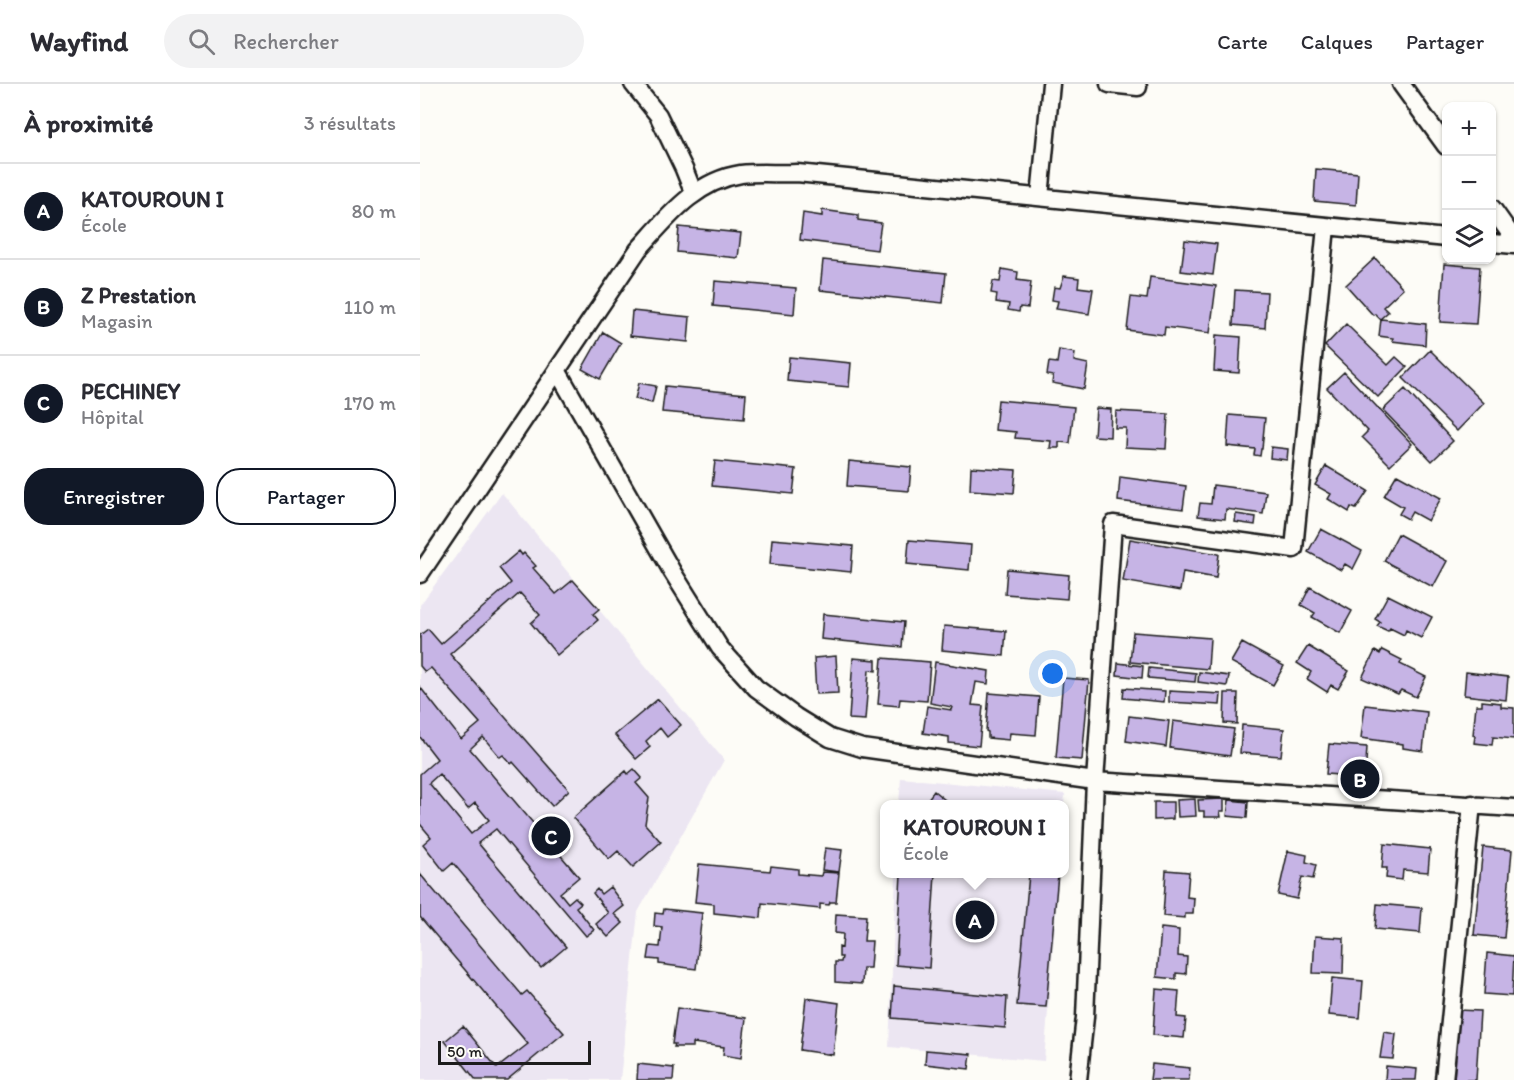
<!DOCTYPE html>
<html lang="fr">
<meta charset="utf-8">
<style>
:root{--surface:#fff;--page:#f2f2f3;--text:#2b2b33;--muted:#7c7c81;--line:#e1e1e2;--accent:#111827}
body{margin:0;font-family:Itim,sans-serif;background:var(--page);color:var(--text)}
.controls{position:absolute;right:18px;top:18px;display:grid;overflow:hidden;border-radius:12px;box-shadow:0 2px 4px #0004}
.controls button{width:54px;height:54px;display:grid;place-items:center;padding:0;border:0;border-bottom:2px solid var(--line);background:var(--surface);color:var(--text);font:30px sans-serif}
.scale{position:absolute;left:18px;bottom:15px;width:153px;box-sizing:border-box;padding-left:6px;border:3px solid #1c1c1c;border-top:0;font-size:16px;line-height:21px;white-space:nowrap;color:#1c1c1c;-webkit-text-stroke:4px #fdfcf7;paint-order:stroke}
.you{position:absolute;left:633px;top:590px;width:21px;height:21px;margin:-15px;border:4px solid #fff;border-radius:50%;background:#1a73e8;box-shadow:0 0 0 9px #1a73e833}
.badge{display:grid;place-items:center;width:39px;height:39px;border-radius:50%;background:var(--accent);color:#fff;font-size:20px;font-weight:700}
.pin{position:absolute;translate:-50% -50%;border:3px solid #fff;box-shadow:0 2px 6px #0006}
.popup{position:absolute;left:460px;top:716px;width:189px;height:78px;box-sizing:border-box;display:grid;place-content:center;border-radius:12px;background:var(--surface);filter:drop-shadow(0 2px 4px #0005);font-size:20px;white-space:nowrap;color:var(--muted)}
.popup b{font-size:22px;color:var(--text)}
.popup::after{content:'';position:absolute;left:50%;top:100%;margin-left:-12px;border:12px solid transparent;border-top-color:var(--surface)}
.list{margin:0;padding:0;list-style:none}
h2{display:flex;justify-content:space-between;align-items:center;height:78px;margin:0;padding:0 24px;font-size:26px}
h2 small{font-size:20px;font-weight:400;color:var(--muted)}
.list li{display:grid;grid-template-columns:39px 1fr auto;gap:18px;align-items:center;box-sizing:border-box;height:96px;padding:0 24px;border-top:2px solid var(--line)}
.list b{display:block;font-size:22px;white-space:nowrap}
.list p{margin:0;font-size:20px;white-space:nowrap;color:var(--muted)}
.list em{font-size:20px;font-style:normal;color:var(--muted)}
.actions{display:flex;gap:12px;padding:18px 24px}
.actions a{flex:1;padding:14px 0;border:2px solid var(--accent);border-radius:24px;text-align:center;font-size:21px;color:var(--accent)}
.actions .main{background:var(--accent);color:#fff}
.icon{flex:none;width:33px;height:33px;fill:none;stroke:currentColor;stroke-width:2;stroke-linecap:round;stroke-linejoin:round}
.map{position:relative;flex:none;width:1094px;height:996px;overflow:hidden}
header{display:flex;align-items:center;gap:36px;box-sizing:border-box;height:84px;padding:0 30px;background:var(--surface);border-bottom:2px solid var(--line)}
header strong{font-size:28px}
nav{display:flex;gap:33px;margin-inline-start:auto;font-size:21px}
.search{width:420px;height:54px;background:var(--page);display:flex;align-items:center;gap:15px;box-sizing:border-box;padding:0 21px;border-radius:33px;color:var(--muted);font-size:22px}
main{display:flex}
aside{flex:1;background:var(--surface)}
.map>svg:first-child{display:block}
</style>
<header>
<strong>Wayfind</strong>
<div class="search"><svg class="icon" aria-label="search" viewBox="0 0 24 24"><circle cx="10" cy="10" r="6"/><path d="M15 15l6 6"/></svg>Rechercher</div>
<nav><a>Carte</a><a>Calques</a><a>Partager</a></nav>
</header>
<main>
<aside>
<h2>À proximité<small>3 résultats</small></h2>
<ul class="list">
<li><span class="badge">A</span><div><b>KATOUROUN I</b><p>École</p></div><em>80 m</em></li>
<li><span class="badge">B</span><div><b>Z Prestation</b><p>Magasin</p></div><em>110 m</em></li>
<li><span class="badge">C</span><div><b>PECHINEY</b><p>Hôpital</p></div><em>170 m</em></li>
</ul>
<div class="actions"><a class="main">Enregistrer</a><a>Partager</a></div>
</aside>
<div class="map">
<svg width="1094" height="996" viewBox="0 0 1094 996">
<rect width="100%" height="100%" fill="#fdfcf7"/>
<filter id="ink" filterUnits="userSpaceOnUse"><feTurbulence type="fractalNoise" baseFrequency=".0167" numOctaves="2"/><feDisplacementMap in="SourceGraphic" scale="12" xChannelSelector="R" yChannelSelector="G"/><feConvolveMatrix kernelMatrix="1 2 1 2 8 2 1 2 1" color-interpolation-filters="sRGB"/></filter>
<g filter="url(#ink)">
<path fill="#ece6f2" d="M82,409L304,676L218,828L200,996H0V521Z
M481,694L645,710L644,720H479Z
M476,790H639L624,977L469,963Z"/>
<path fill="#c6b4e5" stroke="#1c1c1c" stroke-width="1.5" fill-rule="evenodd" d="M896,85L938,89L936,121L894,117Z
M402,126L438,131V136L461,139L457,166L380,156L383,129L402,132Z
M259,143L321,149L318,174L257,168Z
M765,156L797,160L793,191L761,187Z
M955,174L983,204L963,223L968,228L960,235L955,230L953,231L926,201Z
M403,176L526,189L523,219L400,206Z
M1024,180L1060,183L1056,240L1020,238Z
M582,185L598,188L597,196L611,198L608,224L600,223L599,228L588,226L589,220L576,218L577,210L571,209L573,197L580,198Z
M644,192L659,194L658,203L673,205L669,230L636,225L638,217L632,216L634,203L640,204Z
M730,193L796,202L790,249L745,243L744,251L707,246L711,213L727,215Z
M295,197L376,204L374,230L293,222Z
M815,206L847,208L845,244L813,241Z
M212,227L270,233L268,258L210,252Z
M961,235L1006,240L1005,261L972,257L973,254L959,252Z
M926,240L968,281L976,273L987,283L958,313L905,262Z
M183,248L201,259L180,295L162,285Z
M796,251L821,253L819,289L794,287Z
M639,266L655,269L654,277L668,280L664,305L632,299L633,292L627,291L629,278L637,279Z
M1010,266L1064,319L1037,347L983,294Z
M369,273L431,279L429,303L367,297Z
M924,288L992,360L970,381L942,353L948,347L907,304Z
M219,299L236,302L232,319L215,315Z
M245,302L326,310L324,335L242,328Z
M985,305L1033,357L1012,377L963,326Z
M578,316L654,323L650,359L639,358V364H630L631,357L595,354L596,348L575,346Z
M676,324L691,325L690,353L674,352Z
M696,327L748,330L746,365L705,363L706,344H695Z
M809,331L845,334L842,365H841L840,372L834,371L835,365L807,362Z
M851,363L868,365L867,376L850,374Z
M295,377L376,385L373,410L292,402Z
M429,377L491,383L489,407L427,402Z
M906,382L948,407L936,425L931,423L929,428L908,415L911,410L895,401Z
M551,383L596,386L594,409L550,406Z
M977,390L1021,414L1008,437L992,428L988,435L979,430L983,423L964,412Z
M700,393L766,402L763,425L698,417Z
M793,401L846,408L843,430L806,425L805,435L778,432L780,419L791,420Z
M816,430L836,433L835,441L815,438Z
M901,445L942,467L933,485L925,480L921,486L888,468Z
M978,450L1027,477L1013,503L964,477Z
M352,455L433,462L431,488L350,480Z
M710,455L799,470L796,494L763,488L760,507L703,497Z
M489,456L551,461L549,486L487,480Z
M99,467L102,471L104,469L116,482L113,484L136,510L153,496L179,525L173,530L178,536L137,571L111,539L120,531L100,509L30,570L149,706L132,722L93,678L91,680L83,671L80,673L63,653L50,665L159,793L140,809L148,819L155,813L161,819L156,823L174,846L166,852L76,745L58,759L146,863L121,884L33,779L24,787L3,760L11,753L0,740V690L17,675L0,653V603L41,655L60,639L11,584L5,588L0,582V551L8,545L21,560L91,499L79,484ZM19,690L48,725L55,719L69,736L51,750L9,699Z
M587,485L649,491L647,515L585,510Z
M890,503L932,527L920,549L892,533L895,529L881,521Z
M968,511L1012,533L1001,554L986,546L984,551L970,544L968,547L957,542L960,538L955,535Z
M403,530L484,538L482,563L401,555Z
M524,542L586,547L584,572L522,566Z
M713,548L790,554L788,585L710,578Z
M822,559L864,582L853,601L811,578Z
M888,562L929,587L918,605L911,601L907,608L887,595L891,588L877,579Z
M962,566L982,576L980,580L1006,593L996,613L981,606L978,610L942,594L955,567L960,570Z
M416,572L418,609L396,610L394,574Z
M433,574L456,576V587L449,586L445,636L429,635Z
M462,574L510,578L507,617L480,615L479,622L458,620Z
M515,578L569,587L568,600L556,598L552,621L563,622L559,662L529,659V653L503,649L507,622L531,626L532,623L510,619Z
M698,579L723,582L722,594L697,591Z
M729,584L776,589L775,598L728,594Z
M779,588L809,592L807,602L778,598Z
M1046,588L1088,593L1086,616L1044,611Z
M643,594L669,596L662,676L636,674Z
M704,604L745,607L744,618L703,614Z
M749,607L801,610L800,621L749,618Z
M569,609L619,613L616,651L590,649L589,656L568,654V648L566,647Z
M805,609H818L817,640L804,639Z
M238,615L261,641L247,653L240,644L226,657L230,663L216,675L195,651Z
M1062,617L1081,619V623L1094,624V655L1073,653L1072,661L1054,659L1055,652L1053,651L1056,621H1062Z
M945,621L1007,628L1003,667L983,664V660L941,654Z
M709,632L749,637L746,663L706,657Z
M753,637L814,645L810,672L750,664Z
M822,641L864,645L861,672L820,669Z
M909,660L947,663L945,693L906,690Z
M214,685L222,694L216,699L229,714L225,740L241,758L213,783L198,767L189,775L153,734L206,687L208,690Z
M514,707L530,720H504Z
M775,715L776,732L758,733L757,716Z
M804,715V727H800L801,733H784V727H779L778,716Z
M809,716L828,718L827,734L807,732Z
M734,718H753V735L734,736Z
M964,760L1010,765L1008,788L983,786L982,796L966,794L967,784H962Z
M1063,763L1092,766L1084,854L1054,851Z
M405,764L422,766L419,788L402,786Z
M868,767L887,771L886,778L896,781L893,795L882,793L877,815L858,811Z
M279,780L350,787L351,782L378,785V790L401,792L402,788L419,789L416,818H410L409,821L400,820V825L342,819L341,834L294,829V820L275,818Z
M746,786L769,788L767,813L774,814L773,830H765V834L743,832Z
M0,790L102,911L107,907L144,949L87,996H56L25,957L43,942L77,984L108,960L0,833Z
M481,790H515L509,884L476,881Z
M609,790H638L626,923L597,921Z
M190,803L204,822L194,830L203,839L188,853L176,840L188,829L173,809L177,805L181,810Z
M957,820L1002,824L1000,849L955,845Z
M244,825L282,829L276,885L239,880V876L228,875L230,862L240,863L242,843L234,842L235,829L243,830Z
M416,830L446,832L444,857H452L450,884H443L442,900L415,898V878H421L422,873H419V863L422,864L423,850L415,849Z
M741,844L759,846L758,872L767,873L766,890L756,889V895L737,893Z
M895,852L924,854L923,890L893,889Z
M1067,869L1094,872L1092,912L1064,910Z
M912,894L943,897L940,934L909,931Z
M474,902L587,913L585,944L472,934Z
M736,905L759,907L757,933L766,934L764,954L733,951Z
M386,914L419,919L413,971L380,966Z
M257,924L326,934L321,974L303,971L304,963L273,959V963H254L255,960H252Z
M1038,926L1060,927L1056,996H1034Z
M964,948L976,950L973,975L960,974Z
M506,966L551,970L549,985L505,980Z
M218,980L254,984L253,996H217Z
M732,980L770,984L769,996H730Z
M966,982L997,985L996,996H965Z"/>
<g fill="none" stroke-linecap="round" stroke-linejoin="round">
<defs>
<path id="street" d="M213,0L238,31L264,85L274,110
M689,0L718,3
M981,0L1026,62
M620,113L631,0
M1072,124L1094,155
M1072,159L1094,161
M137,286L253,489L300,564L336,604L376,633L410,654L442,664L675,697L1094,724
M0,490L218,166C247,134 275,97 321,90C339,88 359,90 377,89L1026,154
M658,996L665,933L675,697L693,440L874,465L906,143
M1024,996L1052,720"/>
</defs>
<use href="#street" stroke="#1c1c1c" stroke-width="21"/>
<use href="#street" stroke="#fdfcf7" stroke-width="16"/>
</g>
</g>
</svg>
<div class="controls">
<button>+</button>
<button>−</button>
<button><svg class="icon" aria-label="layers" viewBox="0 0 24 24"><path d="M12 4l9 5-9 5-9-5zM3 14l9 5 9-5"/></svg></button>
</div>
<div class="scale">50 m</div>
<div class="you"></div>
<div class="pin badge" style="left:555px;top:836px">A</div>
<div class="popup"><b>KATOUROUN I</b>École</div>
<div class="pin badge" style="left:940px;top:695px">B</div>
<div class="pin badge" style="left:131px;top:752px">C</div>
</div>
</main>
